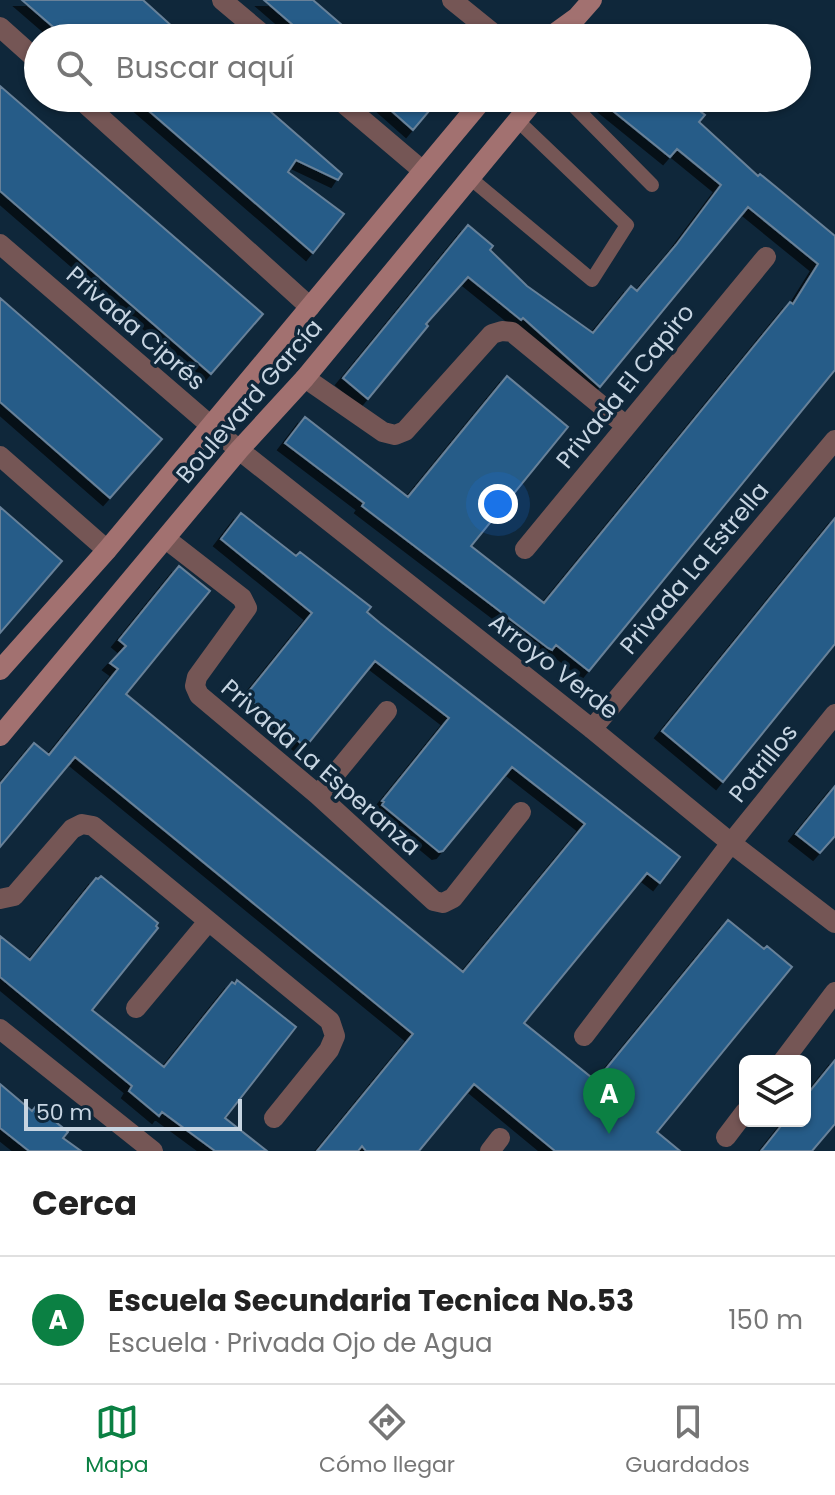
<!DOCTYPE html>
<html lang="es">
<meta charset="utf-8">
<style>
:root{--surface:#fff;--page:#f6f6f6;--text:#222;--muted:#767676;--line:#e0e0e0;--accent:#0b8043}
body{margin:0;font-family:Poppins,sans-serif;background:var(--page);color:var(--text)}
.controls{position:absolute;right:24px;bottom:24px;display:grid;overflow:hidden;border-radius:12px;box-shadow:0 2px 6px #0004}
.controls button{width:72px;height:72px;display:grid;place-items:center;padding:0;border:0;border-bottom:2px solid var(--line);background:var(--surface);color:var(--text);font:40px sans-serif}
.scale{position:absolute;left:24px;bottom:20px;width:218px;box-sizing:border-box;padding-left:8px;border:4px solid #c7d5e2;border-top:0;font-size:22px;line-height:28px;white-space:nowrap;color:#c7d5e2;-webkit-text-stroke:6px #0f273a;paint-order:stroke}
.you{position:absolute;left:498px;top:504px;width:28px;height:28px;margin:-20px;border:6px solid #fff;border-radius:50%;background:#1a73e8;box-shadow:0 0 0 12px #1a73e833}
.badge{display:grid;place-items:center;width:52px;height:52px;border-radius:50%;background:var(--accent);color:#fff;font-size:26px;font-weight:700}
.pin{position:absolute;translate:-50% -66px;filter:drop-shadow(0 2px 4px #0008)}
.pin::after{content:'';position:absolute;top:42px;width:28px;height:24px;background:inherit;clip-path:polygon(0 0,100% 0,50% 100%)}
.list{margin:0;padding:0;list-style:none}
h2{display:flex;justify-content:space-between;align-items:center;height:104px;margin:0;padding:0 32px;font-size:34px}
h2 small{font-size:26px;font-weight:400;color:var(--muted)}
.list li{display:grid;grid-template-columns:52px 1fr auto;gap:24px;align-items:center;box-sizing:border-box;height:128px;padding:0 32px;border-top:2px solid var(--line)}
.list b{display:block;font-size:30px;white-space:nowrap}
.list p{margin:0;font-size:26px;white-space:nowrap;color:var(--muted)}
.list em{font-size:26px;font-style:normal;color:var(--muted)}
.icon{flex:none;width:44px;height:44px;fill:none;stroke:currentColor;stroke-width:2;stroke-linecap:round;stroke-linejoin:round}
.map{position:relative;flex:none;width:835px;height:1151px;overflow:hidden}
.search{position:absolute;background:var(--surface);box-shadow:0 2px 6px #0004;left:24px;right:24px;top:24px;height:88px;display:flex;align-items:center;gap:20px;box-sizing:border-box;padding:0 28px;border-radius:44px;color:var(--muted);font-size:30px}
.sheet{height:232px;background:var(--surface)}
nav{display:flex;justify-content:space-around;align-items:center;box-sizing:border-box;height:112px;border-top:2px solid var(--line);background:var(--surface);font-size:22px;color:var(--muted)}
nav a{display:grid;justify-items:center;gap:4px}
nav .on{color:var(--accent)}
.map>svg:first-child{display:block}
</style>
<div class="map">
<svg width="835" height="1151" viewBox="0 0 835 1151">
<defs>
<filter id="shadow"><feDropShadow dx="-7" dy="7" stdDeviation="0" flood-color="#0009"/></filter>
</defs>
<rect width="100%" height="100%" fill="#0f273a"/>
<path fill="#255c88" stroke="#678199" stroke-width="2" filter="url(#shadow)" d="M22,0H143L185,38H66Z
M264,0H313L357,38H308Z
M0,86L263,314L211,374L0,191Z
M134,98H255L342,174L338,180L296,160L288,172L344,214L313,253Z
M377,98H440L413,130Z
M597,98H683L705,115L699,122L758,176L760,174L776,187L835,236V370L589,671L556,645L552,650L548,648L362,506L364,503L285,443L305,417L408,497L507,376L568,427L471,546L544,603L790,302L793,304L818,264L748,207L600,387L523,318L521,320L468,277L426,324L428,326L368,399L343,378L468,225L493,246L490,250L527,286L593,333L631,286L637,291L676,245L721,185L677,149L670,157Z
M0,298L162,439L110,498L0,402Z
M0,507L62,561L0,633Z
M241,513L296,556L300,552L371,607L367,612L380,623L680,857L660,883L647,873L524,1023L596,1081L728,920L764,949L767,946L792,967L657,1132L680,1151H555L474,1084L419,1151H366L362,1146L358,1151H317L413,1034L75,757L0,847V784L34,743L49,755L118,669L110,663L126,646L119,640L179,566L210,591L126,694L463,972L585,824L512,767L443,851L439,852L382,805L384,802L382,801L449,718L375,661L308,744L305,742L303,745L245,696L312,613L221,539Z
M835,518V644L723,782L662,731Z
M835,786V836L820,853L796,834Z
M101,876L158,923L156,926L158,928L92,1010L164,1067L232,982L235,984L237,980L296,1027L225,1118L267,1151H215L162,1112L159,1116L129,1091L132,1086L0,977V936L30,960L96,878L98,879Z
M835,1060V1124L812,1151H761L785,1121H805V1097Z
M0,1084L32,1111L36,1106L68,1132L63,1138L81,1151H29L0,1128Z"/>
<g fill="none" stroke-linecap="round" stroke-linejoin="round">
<path stroke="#755655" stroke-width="14" d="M566,98L652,185
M470,178L592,280L627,225L517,120"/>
<path stroke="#755655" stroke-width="20" d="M222,0L267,38
M452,0L499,38
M0,27L38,61
M79,98L310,307
M337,98L423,171
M0,244L239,450L592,729L731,843L835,923
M305,378L383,432L395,435L405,431L492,334L502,331L512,332L625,425
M0,456L107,550
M166,539L242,598L247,608L197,677L195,686L199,695L318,795L434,901L443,903L453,898L521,812
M525,549L766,257
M592,729L835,440
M318,795L387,711
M0,899L14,896L72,829L82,824L93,826L330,1021L335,1036L329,1050L274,1118
M136,1008L207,923
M0,1029L153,1151
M584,1036L731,843L835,714
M783,1061L835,992
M726,1137L745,1112
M490,1151L500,1138"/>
<path stroke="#a27170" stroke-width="20" d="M548,38L577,17L592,0
M0,670L107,550L484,98
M0,736L239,450L305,378L536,98"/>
</g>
<g text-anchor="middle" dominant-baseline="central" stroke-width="7" stroke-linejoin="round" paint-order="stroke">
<g font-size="24" fill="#c7d5e2" stroke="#0f273a">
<text transform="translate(136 328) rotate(41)">Privada Ciprés</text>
<text transform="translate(625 386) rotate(-51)">Privada El Capiro</text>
<text transform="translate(249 401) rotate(-49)">Boulevard García</text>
<text transform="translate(694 568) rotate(-50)">Privada La Estrella</text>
<text transform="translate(554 666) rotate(38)">Arroyo Verde</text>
<text transform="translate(763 763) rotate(-51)">Potrillos</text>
<text transform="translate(321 767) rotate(41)">Privada La Esperanza</text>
</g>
</g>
</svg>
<div class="controls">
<button><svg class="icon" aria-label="layers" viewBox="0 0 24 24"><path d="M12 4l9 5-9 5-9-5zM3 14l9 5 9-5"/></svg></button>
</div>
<div class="scale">50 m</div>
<div class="you"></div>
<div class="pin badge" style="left:609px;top:1134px">A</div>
<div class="search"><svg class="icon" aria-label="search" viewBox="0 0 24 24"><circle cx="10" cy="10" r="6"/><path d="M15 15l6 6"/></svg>Buscar aquí</div>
</div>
<section class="sheet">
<h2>Cerca<small></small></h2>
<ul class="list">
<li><span class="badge">A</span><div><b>Escuela Secundaria Tecnica No.53</b><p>Escuela · Privada Ojo de Agua</p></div><em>150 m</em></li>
</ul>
</section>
<nav>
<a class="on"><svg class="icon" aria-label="map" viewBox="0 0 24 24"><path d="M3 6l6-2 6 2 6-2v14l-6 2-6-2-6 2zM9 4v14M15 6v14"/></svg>Mapa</a>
<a><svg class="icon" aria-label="directions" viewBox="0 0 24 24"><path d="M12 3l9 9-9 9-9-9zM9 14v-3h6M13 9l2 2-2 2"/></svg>Cómo llegar</a>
<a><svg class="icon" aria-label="saved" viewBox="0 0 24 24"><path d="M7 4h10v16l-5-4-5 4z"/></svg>Guardados</a>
</nav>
